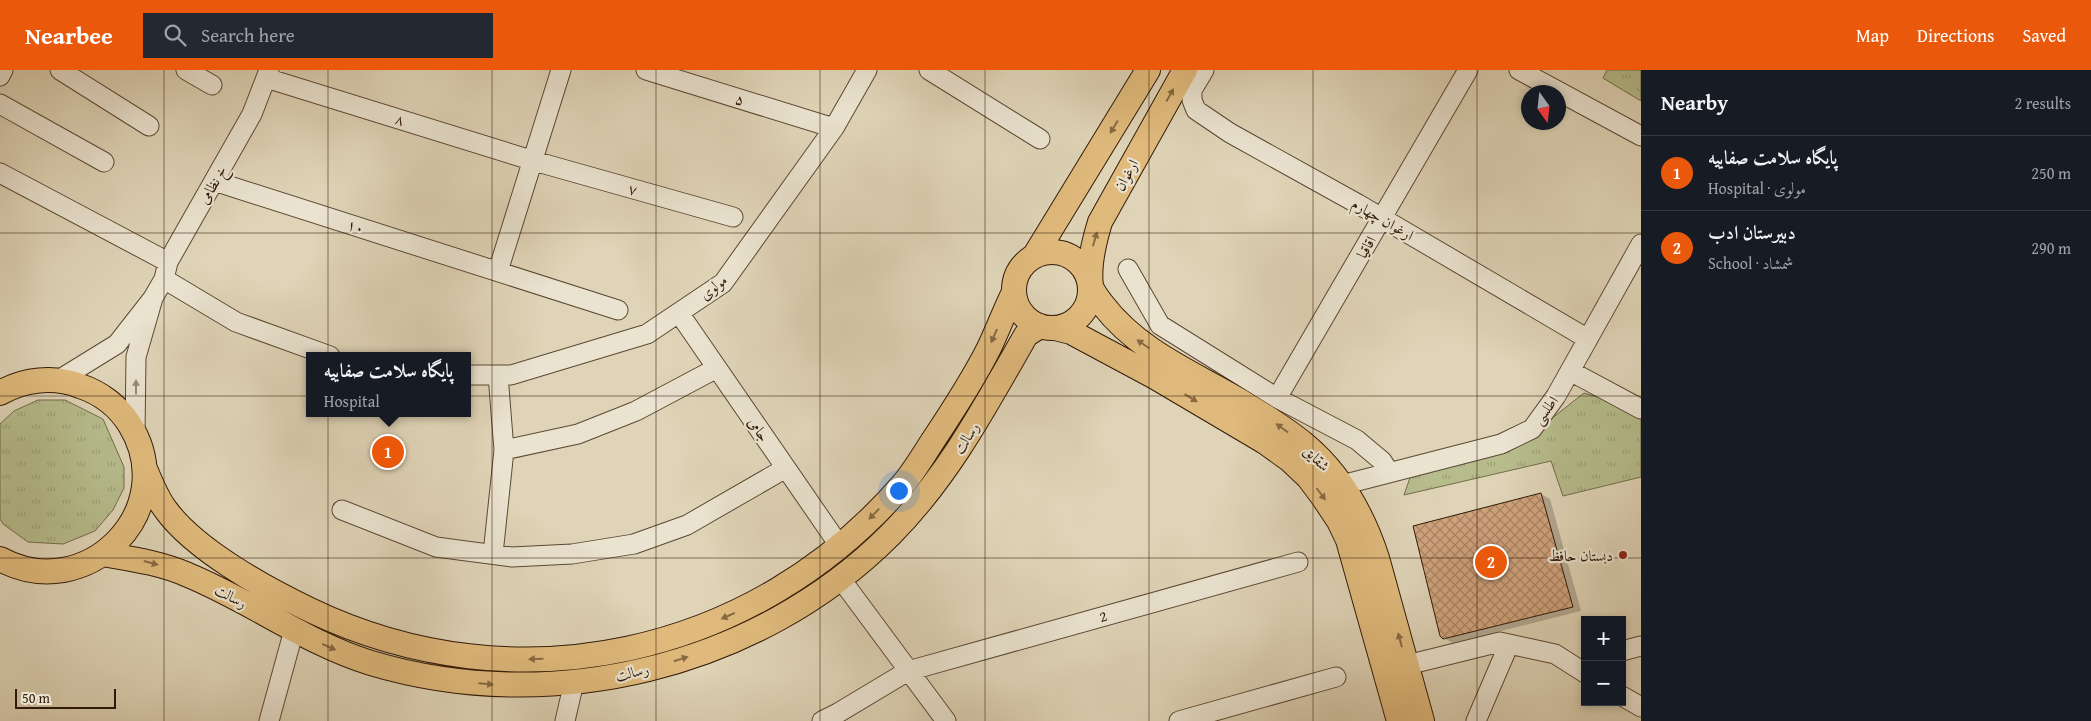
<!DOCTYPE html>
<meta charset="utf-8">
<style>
:root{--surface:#171b24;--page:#242831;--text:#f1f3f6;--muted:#9ea1a6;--line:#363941;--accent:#ea580c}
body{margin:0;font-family:"Gentium Book Plus",Amiri,serif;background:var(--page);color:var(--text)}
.controls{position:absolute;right:15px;bottom:15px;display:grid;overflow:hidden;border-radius:0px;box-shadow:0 2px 8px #0003}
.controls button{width:45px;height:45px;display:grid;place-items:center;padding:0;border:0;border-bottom:1px solid var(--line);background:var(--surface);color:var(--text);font:25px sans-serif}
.compass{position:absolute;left:1521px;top:15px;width:45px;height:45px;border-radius:50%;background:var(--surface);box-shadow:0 2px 8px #0003;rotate:165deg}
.scale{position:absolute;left:15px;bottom:12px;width:101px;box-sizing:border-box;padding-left:5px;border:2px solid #311a07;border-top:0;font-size:14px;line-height:18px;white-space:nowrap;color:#311a07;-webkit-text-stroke:4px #eae3d0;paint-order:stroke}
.you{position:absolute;left:898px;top:420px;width:18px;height:18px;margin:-12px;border:4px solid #fff;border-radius:50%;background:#1a73e8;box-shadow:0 0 0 8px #1a73e833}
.badge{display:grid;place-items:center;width:32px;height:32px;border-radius:50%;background:var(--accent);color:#fff;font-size:16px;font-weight:700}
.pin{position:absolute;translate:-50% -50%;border:2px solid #fff;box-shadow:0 1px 5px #0006}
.popup{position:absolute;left:306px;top:282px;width:165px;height:65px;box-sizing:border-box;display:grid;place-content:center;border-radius:0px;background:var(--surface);filter:drop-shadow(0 1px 4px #0005);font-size:16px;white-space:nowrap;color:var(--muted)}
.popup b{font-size:19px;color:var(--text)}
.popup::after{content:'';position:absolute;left:50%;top:100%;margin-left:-10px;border:10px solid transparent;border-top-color:var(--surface)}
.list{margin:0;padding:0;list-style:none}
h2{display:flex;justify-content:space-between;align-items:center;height:65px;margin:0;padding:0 20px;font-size:21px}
h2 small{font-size:16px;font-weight:400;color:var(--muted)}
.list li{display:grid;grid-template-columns:32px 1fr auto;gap:15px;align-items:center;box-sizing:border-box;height:75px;padding:0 20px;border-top:1px solid var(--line)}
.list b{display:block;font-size:19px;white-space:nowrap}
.list p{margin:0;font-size:16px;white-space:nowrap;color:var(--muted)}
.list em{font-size:16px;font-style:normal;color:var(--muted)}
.icon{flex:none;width:28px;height:28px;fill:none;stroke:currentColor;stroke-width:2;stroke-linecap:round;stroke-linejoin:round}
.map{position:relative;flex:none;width:1641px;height:651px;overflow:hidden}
header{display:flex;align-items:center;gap:30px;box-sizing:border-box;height:70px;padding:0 25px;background:var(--accent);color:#fff}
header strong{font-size:24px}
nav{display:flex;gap:28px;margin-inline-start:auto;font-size:18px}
.search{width:350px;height:45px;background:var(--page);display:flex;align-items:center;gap:12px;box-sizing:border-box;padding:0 18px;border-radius:0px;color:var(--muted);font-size:19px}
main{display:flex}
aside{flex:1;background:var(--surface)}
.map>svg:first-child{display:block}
</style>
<header>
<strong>Nearbee</strong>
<div class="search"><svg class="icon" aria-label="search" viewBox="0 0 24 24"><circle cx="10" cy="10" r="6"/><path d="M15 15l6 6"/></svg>Search here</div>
<nav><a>Map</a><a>Directions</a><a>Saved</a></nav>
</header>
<main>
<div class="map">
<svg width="1641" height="651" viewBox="0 0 1641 651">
<defs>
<pattern id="grass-tufts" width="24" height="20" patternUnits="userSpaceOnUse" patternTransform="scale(1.25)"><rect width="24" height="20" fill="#b6bc8c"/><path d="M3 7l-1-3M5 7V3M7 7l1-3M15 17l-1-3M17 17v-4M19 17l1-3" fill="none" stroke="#9da177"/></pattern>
<pattern id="building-cross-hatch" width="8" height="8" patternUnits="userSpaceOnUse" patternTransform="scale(1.25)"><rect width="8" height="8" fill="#d0a37d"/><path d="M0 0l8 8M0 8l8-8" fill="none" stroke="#a98464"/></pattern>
</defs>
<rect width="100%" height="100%" fill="#dfd4b7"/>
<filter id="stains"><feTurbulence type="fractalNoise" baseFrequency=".004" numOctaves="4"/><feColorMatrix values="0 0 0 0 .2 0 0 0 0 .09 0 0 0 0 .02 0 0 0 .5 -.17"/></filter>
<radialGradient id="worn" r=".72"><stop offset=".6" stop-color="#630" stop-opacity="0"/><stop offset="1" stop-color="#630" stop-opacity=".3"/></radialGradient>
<path fill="url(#grass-tufts)" stroke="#746b4a" d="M1607,0H1641V31L1603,8Z
M1584,323L1641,340V407L1563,426L1551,391L1404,425L1413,399L1532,364Z
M38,330H65L103,349L124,397V418L113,440L95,461L63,474L28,472L3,454L0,449V354L14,341Z"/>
<path fill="#0003" d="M1541,424L1550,429L1581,541L1453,573L1444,568Z"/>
<path fill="url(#building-cross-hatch)" stroke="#311a07" d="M1541,423L1573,537L1443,569L1440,566L1413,456Z"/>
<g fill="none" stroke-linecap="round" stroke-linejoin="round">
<defs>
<path id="minor" d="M60,0L149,56
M186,0L212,15
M646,0L834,58
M929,0L1040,69
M1204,0L1192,20V30L1196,40L1230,63L1358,134L1588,269
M1519,0L1641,66
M0,6L3,0
M266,8L534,91L733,147
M0,34L104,92
M0,103L168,192
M214,111L618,240
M1128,199L1160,255L1277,328L1357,370L1382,391L1389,402
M498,201L561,0
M164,209L236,252L330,286
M153,228L164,209L168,192L252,44L269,0
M679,243L839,475
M1570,301L1641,339
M467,305H511L647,264L723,213L834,58L867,0
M57,311L117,274L153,228L136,287L135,365
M1277,328L1468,0
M504,380L578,364L636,341L717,298
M1342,415L1501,374L1532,359L1556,326L1641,174
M342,440L436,477L512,487L572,484L634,474L687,455L786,398
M493,484L504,380L498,305
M840,508L946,651
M1622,581L1641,576
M1407,595L1500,572L1555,584L1585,603
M1622,626L1641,637
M269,651L294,560
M565,651L574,612
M822,651L838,643L908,601L1298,492
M1179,651L1336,607
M1476,651L1509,574"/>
<path id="major" d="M1185,0L1100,152C1094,172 1088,195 1091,216C1093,222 1099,230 1103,235C1138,281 1193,303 1242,332C1263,345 1285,358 1304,374C1340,404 1363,445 1377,488L1422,651
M1014 220a38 38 0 1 1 76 0a38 38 0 1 1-76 0Z
M1035,185L1148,0
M1055,258L1071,262L1155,307L1265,372L1290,390L1308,407L1323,427L1339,451L1348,470L1399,651
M0,323C24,309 54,306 80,316C101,323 119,337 130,355C182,440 86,536 0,489
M144,396C150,411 156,427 166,440C195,480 266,519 310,540C516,639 756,586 904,413C914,401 923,386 932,372C952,342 973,310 989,278C998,259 1005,240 1014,222
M103,484C132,489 161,493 188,505C251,531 306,573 371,593C551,647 757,598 890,465C948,407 986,335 1026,265L1040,256"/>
</defs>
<use href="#minor" stroke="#5c4833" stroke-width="21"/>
<use href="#major" stroke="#311a07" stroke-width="26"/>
<use href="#minor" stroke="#eae3d0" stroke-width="19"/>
<use href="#major" stroke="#e0ba7c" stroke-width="24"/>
</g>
<defs><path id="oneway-solid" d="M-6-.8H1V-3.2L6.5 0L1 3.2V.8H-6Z" transform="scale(1.25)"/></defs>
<g fill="#886a42">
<use href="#oneway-solid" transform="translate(1170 25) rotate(-61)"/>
<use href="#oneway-solid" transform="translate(1114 57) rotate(121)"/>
<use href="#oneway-solid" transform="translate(1095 169) rotate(-74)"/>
<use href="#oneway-solid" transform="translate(994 266) rotate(114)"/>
<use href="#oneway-solid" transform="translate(1143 274) rotate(-145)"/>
<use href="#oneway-solid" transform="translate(1191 328) rotate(31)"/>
<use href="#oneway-solid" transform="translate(1282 358) rotate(-144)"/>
<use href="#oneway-solid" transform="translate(1321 424) rotate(53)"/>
<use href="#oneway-solid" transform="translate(874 444) rotate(134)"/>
<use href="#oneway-solid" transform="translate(151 493) rotate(15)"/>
<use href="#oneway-solid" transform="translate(728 546) rotate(156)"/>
<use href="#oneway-solid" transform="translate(1400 570) rotate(-105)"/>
<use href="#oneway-solid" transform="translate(329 577) rotate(24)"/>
<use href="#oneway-solid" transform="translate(536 589) rotate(178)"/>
<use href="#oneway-solid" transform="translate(681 589) rotate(-17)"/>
<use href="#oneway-solid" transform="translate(486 614) rotate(5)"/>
</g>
<use fill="#978976" href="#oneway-solid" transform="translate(136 317) rotate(-90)"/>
<path fill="none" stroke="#311a07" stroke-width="1" stroke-opacity="0.55" d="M164,0V651M328,0V651M492,0V651M656,0V651M820,0V651M985,0V651M1149,0V651M1313,0V651M1477,0V651M0,163H1641M0,326H1641M0,488H1641"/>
<circle fill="#8f2418" stroke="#eae3d0" stroke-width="2" cx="1623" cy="485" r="5"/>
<g text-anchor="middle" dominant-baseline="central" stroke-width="4.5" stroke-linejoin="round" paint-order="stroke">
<g font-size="15" fill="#311a07" stroke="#eae3d0">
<text transform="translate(740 29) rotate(17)">۵</text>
<text transform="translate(400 49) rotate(17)">۸</text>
<text transform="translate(1126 105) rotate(-61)">ارغوان</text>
<text transform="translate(212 115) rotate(-60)">خ نظامی</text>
<text transform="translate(633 119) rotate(16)">۷</text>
<text transform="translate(1383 149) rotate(30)">ارغوان چهارم</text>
<text transform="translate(356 156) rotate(18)">۱۰</text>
<text transform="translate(1366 177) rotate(-60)">اقاقیا</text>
<text transform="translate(713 217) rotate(-39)">مولوی</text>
<text transform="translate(1545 340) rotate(-54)">اطلسی</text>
<text transform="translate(759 359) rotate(55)">جامی</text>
<text transform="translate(966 368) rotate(-57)">رسالت</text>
<text transform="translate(1317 388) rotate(45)">شقایق</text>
<text transform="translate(231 526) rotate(28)">رسالت</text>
<text transform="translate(1103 546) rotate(-16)">2</text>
<text transform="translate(632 602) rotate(-13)">رسالت</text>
</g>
<g font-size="15" fill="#311a07" stroke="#eae3d0" text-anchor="end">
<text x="1613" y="485">دبستان حافظ</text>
</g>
</g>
<rect width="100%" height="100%" filter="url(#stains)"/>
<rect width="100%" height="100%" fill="url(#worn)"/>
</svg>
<div class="controls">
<button>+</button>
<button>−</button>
</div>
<svg class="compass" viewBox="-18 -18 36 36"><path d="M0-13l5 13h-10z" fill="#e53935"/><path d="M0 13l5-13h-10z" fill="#9ea1a6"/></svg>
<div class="scale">50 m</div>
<div class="you"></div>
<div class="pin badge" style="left:388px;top:382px">1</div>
<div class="popup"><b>پایگاه سلامت صفاییه</b>Hospital</div>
<div class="pin badge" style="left:1491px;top:492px">2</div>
</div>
<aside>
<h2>Nearby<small>2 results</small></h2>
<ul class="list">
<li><span class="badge">1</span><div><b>پایگاه سلامت صفاییه</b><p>Hospital · مولوی</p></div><em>250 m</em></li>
<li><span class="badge">2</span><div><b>دبیرستان ادب</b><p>School · شمشاد</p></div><em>290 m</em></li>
</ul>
</aside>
</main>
